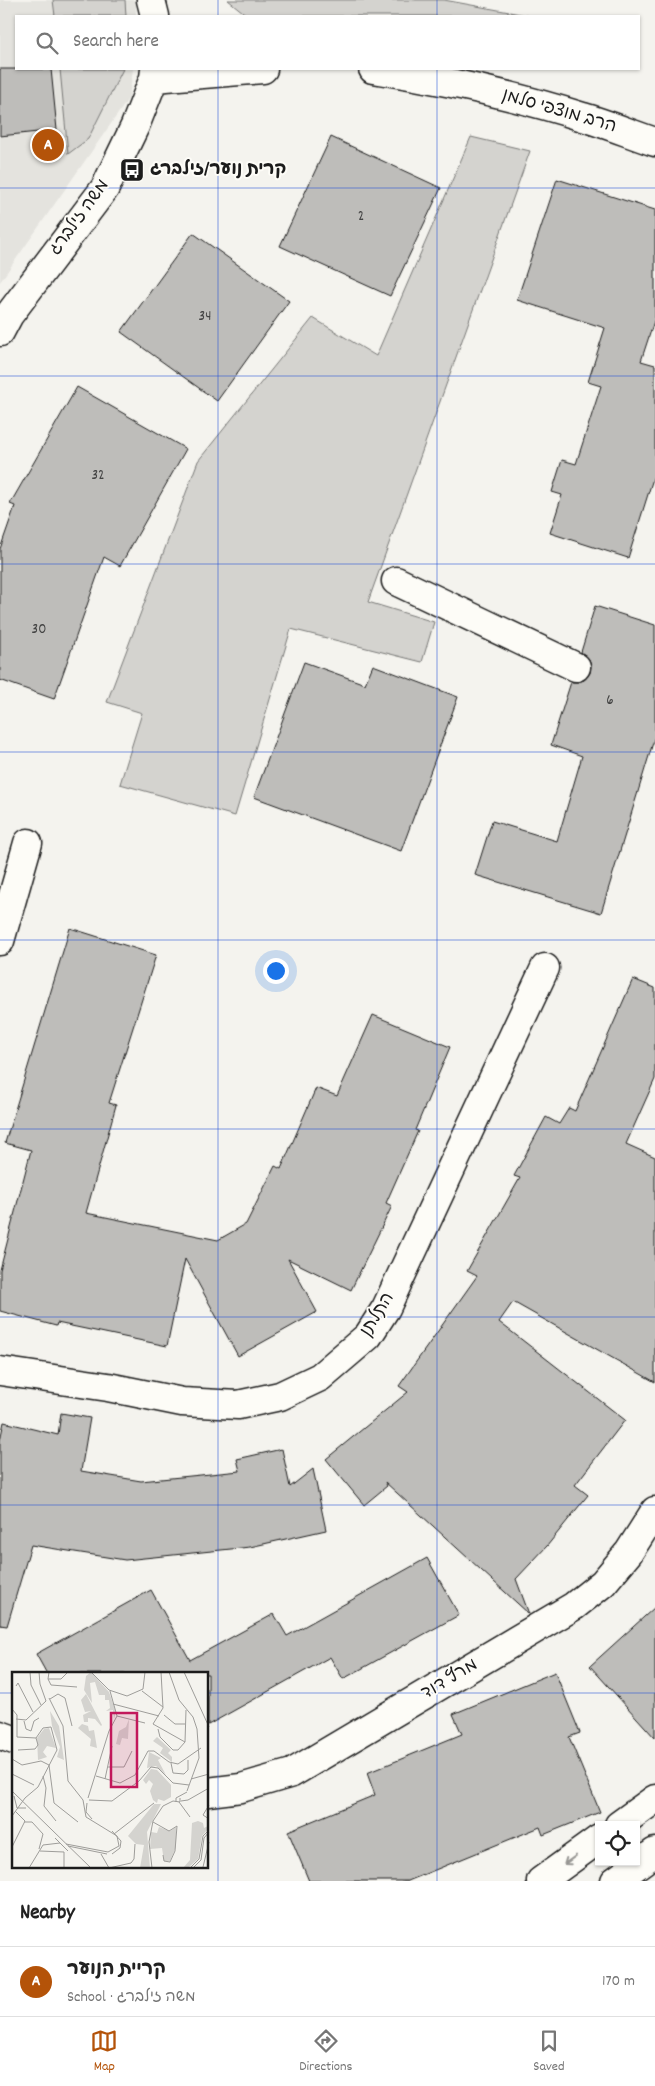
<!DOCTYPE html>
<meta charset="utf-8">
<style>
:root{--surface:#fff;--page:#f6f6f6;--text:#222;--muted:#767676;--line:#e0e0e0;--accent:#b45309}
body{margin:0;font-family:Dekko,"Playpen Sans Hebrew",sans-serif;background:var(--page);color:var(--text)}
.controls{position:absolute;right:15px;bottom:15px;display:grid;overflow:hidden;border-radius:0px;box-shadow:0 1px 4px #0004}
.controls button{width:45px;height:45px;display:grid;place-items:center;padding:0;border:0;border-bottom:1px solid var(--line);background:var(--surface);color:var(--text);font:25px sans-serif}
.you{position:absolute;left:275px;top:970px;width:18px;height:18px;margin:-12px;border:4px solid #fff;border-radius:50%;background:#1a73e8;box-shadow:0 0 0 8px #1a73e833}
.badge{display:grid;place-items:center;width:32px;height:32px;border-radius:50%;background:var(--accent);color:#fff;font-size:16px;font-weight:700}
.pin{position:absolute;translate:-50% -50%;border:2px solid #fff;box-shadow:0 1px 5px #0006}
.list{margin:0;padding:0;list-style:none}
h2{display:flex;justify-content:space-between;align-items:center;height:65px;margin:0;padding:0 20px;font-size:21px}
h2 small{font-size:16px;font-weight:400;color:var(--muted)}
.list li{display:grid;grid-template-columns:32px 1fr auto;gap:15px;align-items:center;box-sizing:border-box;height:70px;padding:0 20px;border-top:1px solid var(--line)}
.list b{display:block;font-size:19px;white-space:nowrap}
.list p{margin:0;font-size:16px;white-space:nowrap;color:var(--muted)}
.list em{font-size:16px;font-style:normal;color:var(--muted)}
.icon{flex:none;width:28px;height:28px;fill:none;stroke:currentColor;stroke-width:2;stroke-linecap:round;stroke-linejoin:round}
.map{position:relative;flex:none;width:655px;height:1881px;overflow:hidden}
.search{position:absolute;background:var(--surface);box-shadow:0 1px 4px #0004;left:15px;right:15px;top:15px;height:55px;display:flex;align-items:center;gap:12px;box-sizing:border-box;padding:0 18px;border-radius:0px;color:var(--muted);font-size:19px}
.sheet{height:135px;background:var(--surface)}
nav{display:flex;justify-content:space-around;align-items:center;box-sizing:border-box;height:70px;border-top:1px solid var(--line);background:var(--surface);font-size:14px;color:var(--muted)}
nav a{display:grid;justify-items:center;gap:2px}
nav .on{color:var(--accent)}
.map>svg:first-child{display:block}
</style>
<div class="map">
<svg width="655" height="1881" viewBox="0 0 655 1881">
<rect width="100%" height="100%" fill="#f4f3ee"/>
<filter id="ink" filterUnits="userSpaceOnUse"><feTurbulence type="fractalNoise" baseFrequency=".02" numOctaves="2"/><feDisplacementMap in="SourceGraphic" scale="10" xChannelSelector="R" yChannelSelector="G"/><feConvolveMatrix kernelMatrix="1 2 1 2 8 2 1 2 1" color-interpolation-filters="sRGB"/></filter>
<g filter="url(#ink)">
<path fill="#e4e3de" d="M0,0H136V16H16V69H133L129,98L0,282Z"/>
<path fill="#d4d3cf" stroke="#787876" d="M53,0H125L126,16H55Z
M228,0H444L531,16H248Z
M60,69H123L88,139L68,154Z
M471,137L530,151L368,602L434,622L422,662L291,629L235,816L120,784L142,713L107,702L198,461L313,318L376,356Z"/>
<path fill="#bebdba" stroke="#1c1c1c" d="M0,69H51L57,130L0,136Z
M331,137L441,188L390,296L280,246Z
M557,179L655,210V318L641,361L655,365V472L628,558L550,533L562,495L552,492L562,460L576,464L601,386L588,382L605,328L517,300Z
M193,233L289,301L217,401L121,332Z
M77,387L186,449L120,566L104,557L54,699L0,680V549L15,506L10,504Z
M595,606L655,625V736L601,913L475,875L492,821L557,841L582,756L551,745L571,682H578L584,680L590,673L591,665L589,659L581,652Z
M304,662L365,684L373,665L458,697L401,851L254,797Z
M70,928L156,955L109,1103L116,1105L86,1213L218,1240L246,1224L275,1166L281,1169L316,1088L337,1096L373,1015L450,1047L415,1130L418,1131L386,1203L392,1206L351,1290L288,1259L317,1312L238,1356L185,1259L167,1346L57,1323L56,1326L0,1311V1270L31,1150L5,1143Z
M633,979L655,988V1079L626,1144L655,1157V1382L513,1302L499,1322L625,1420L575,1485L588,1495L547,1546L516,1579L529,1614L385,1482L387,1486L364,1505L326,1459L408,1392L399,1386L477,1276L467,1271L520,1178L514,1176L546,1117L559,1124L569,1108L575,1111Z
M61,1413L90,1418L81,1471L141,1481L240,1471L237,1459L282,1449L290,1487L313,1469L326,1530L250,1547L125,1560L31,1545L7,1626L0,1625V1440L4,1422L58,1435Z
M427,1558L459,1615L343,1679L330,1657L208,1725V1674H47L36,1654L151,1590L190,1660L274,1614L287,1636Z
M655,1607V1738L590,1666Z
M555,1672L580,1733L569,1737L600,1812L543,1835L540,1827L408,1881H309L288,1831L375,1795L367,1773L462,1734L453,1714Z"/>
<g fill="none" stroke-linecap="round" stroke-linejoin="round">
<defs>
<path id="minor" d="M151,0L155,16
M373,69C444,80 514,95 583,117C607,124 631,134 655,142
M154,78L263,69
M0,332L9,315L105,188L135,126L154,78L155,69
M396,581L576,667
M0,941L28,843
M0,1371L108,1387L182,1402L238,1405L280,1396L320,1377L368,1336L386,1308L545,968
M0,1735L14,1740
M208,1792L241,1788L292,1773L574,1606L603,1583L629,1552L655,1511
M619,1825L655,1799
M541,1881L599,1839
M615,1881L655,1852"/>
</defs>
<use href="#minor" stroke="#1c1c1c" stroke-width="31"/>
<use href="#minor" stroke="#fdfcf7" stroke-width="28"/>
</g>
<defs><path id="oneway-shaft" d="M-6 0H5M1.5-3L5.5 0L1.5 3" fill="none" stroke-width="1.6" stroke-linecap="round" stroke-linejoin="round" transform="scale(1.25)"/></defs>
<use stroke="#989794" href="#oneway-shaft" transform="translate(570 1860) rotate(144)"/>
</g>
<path fill="none" stroke="#1d4ed8" stroke-width="1" stroke-opacity="0.55" d="M218,0V16M437,0V16M218,69V1881M437,69V1881M0,188H655M0,376H655M0,564H655M0,752H655M0,940H655M0,1129H655M0,1317H655M0,1505H655M0,1693H14M208,1693H655"/>
<defs>
<symbol id="bus-square" viewBox="-11 -11 22 22"><rect x="-9" y="-9" width="18" height="18" rx="4" fill="#1c1c1c" stroke="#fdfcf7"/><path d="M-5-6H5V4H4V6H2V4H-2V6H-4V4H-5ZM-3.5-4V0h7V-4ZM-3.5 1.2v1.5H-2V1.2ZM2 1.2v1.5H3.5V1.2Z" fill="#fff"/></symbol>
</defs>
<g fill-rule="evenodd">
<use href="#bus-square" x="118" y="156" width="28" height="28"/>
</g>
<g text-anchor="middle" dominant-baseline="central" stroke-width="4" stroke-linejoin="round" paint-order="stroke">
<g font-size="15" fill="#444">
<text x="361" y="217">2</text>
<text x="205" y="317">34</text>
<text x="98" y="476">32</text>
<text x="39" y="630">30</text>
<text x="610" y="701">6</text>
</g>
<g font-size="18" fill="#1c1c1c" stroke="#fdfcf7">
<text transform="translate(559 112) rotate(16)">הרב מוצפי סלמן</text>
<text transform="translate(80 218) rotate(-54)">משה זילברג</text>
<text transform="translate(378 1315) rotate(-58)">התלתן</text>
<text transform="translate(450 1680) rotate(-31)">מרץ דוד</text>
</g>
<g font-size="18" font-weight="bold" fill="#1c1c1c" stroke="#fdfcf7" text-anchor="start">
<text x="150" y="170">קרית נוער/זילברג</text>
</g>
</g>
<g transform="translate(12 1672)">
<rect width="196" height="196" fill="#f4f3ee"/>
<path d="M79,0L97,20L104,40L102,47L101,38L94,39L98,36L97,28H93V23H87L83,10L78,11L80,31L72,18L74,4ZM74,22L90,53L89,54L83,47L76,46V50H72L71,43L79,39L73,40L69,28ZM38,39L47,54L52,88L45,85L48,75L40,54ZM117,47L116,67L110,66L108,73L104,72L107,59L114,55ZM70,52L76,54L77,59L82,58L85,76L78,74L79,67L66,56ZM37,56L44,76L35,74L31,80L35,85L26,88L25,66L32,57ZM145,65L159,78L156,81L160,85V90L148,81L151,76L141,69ZM137,80L149,86L146,88L154,103L144,94L135,96ZM139,97L145,98L159,113V125L152,129L146,127L145,131L141,128L138,119L141,112L137,108L134,112L131,108ZM142,132H149L135,160L138,196H128L132,173L124,172L116,164ZM186,149L191,151L192,156L196,154V157L190,164L186,187L177,195L171,196L178,188L180,151ZM147,155L158,159L164,155V175L158,189H152L150,176L138,177L139,160L145,161Z" fill="#d4d3cf"/>
<path fill="none" stroke="#9e9d9a" stroke-width="1" d="M18,0L19,13L29,33M27,0L28,12L34,29M37,0L36,7H49L56,0M79,0L97,18L115,24L131,17L133,0M149,0L151,36L141,52L173,70M157,0L167,28L181,45L185,57L187,86L175,119M172,0L197,55M36,7L39,13L65,15M4,14L6,11L21,40M130,19L151,35M37,26L51,54L56,109L71,128M38,27L46,22L53,26L60,54M101,32L147,44M0,37L5,43V65L24,66M152,43L163,52H173M105,44L133,51M4,47L14,48L34,29M12,49L14,57L19,59L22,49L27,46M146,57L148,65L161,78H166L173,70M173,70L174,38M6,78L23,77L26,73L24,66M0,87L10,93L29,89L37,93L42,131L66,150M159,91L161,101L172,102L176,98V88M96,95H112L120,79M0,102L22,113M31,104L34,116L32,134L44,149M84,104L108,111L123,103L136,79H142L157,90L166,92L189,76M93,107L100,74M179,107L197,102M0,119L79,196M2,124L5,136H14M76,126L97,59L105,44L98,19M77,128L100,129L127,109L139,95L146,96L161,111L177,113M169,129L176,128L197,116M164,130V126L175,120M167,130L178,145M75,131L74,140L80,147M197,133L191,143L197,147M0,144L13,126L26,115L45,78L39,55L31,56L24,66M12,150H20L31,162L27,177M141,150L157,159L165,154L163,179L158,190L152,189L151,183M100,159L109,169L108,176L100,182M102,162L142,131M43,166L56,179M54,172L96,180L107,174L105,164L74,145L71,128M56,174L95,182M0,175L13,149L3,139M28,179L52,180V196M89,182L97,196L119,191L122,187L123,172M191,195L197,170M17,196L31,173L48,171M140,196L137,170L141,149L151,134L161,129L168,130V126M178,196L187,187L191,164L197,158M181,196L189,188L192,166L197,160"/>
<path fill="#c2185b" fill-opacity="0.15" stroke="#c2185b" stroke-width="2.5" d="M99,41H125V115H99Z"/>
<rect width="196" height="196" fill="none" stroke="#1c1c1c" stroke-width="2.5"/>
</g>
</svg>
<div class="controls">
<button><svg class="icon" aria-label="locate" viewBox="0 0 24 24"><circle cx="12" cy="12" r="6"/><path d="M12 2v4M12 18v4M2 12h4M18 12h4"/></svg></button>
</div>
<div class="you"></div>
<div class="pin badge" style="left:48px;top:145px">A</div>
<div class="search"><svg class="icon" aria-label="search" viewBox="0 0 24 24"><circle cx="10" cy="10" r="6"/><path d="M15 15l6 6"/></svg>Search here</div>
</div>
<section class="sheet">
<h2>Nearby<small></small></h2>
<ul class="list">
<li><span class="badge">A</span><div><b>קריית הנוער</b><p>School · משה זילברג</p></div><em>170 m</em></li>
</ul>
</section>
<nav>
<a class="on"><svg class="icon" aria-label="map" viewBox="0 0 24 24"><path d="M3 6l6-2 6 2 6-2v14l-6 2-6-2-6 2zM9 4v14M15 6v14"/></svg>Map</a>
<a><svg class="icon" aria-label="directions" viewBox="0 0 24 24"><path d="M12 3l9 9-9 9-9-9zM9 14v-3h6M13 9l2 2-2 2"/></svg>Directions</a>
<a><svg class="icon" aria-label="saved" viewBox="0 0 24 24"><path d="M7 4h10v16l-5-4-5 4z"/></svg>Saved</a>
</nav>
